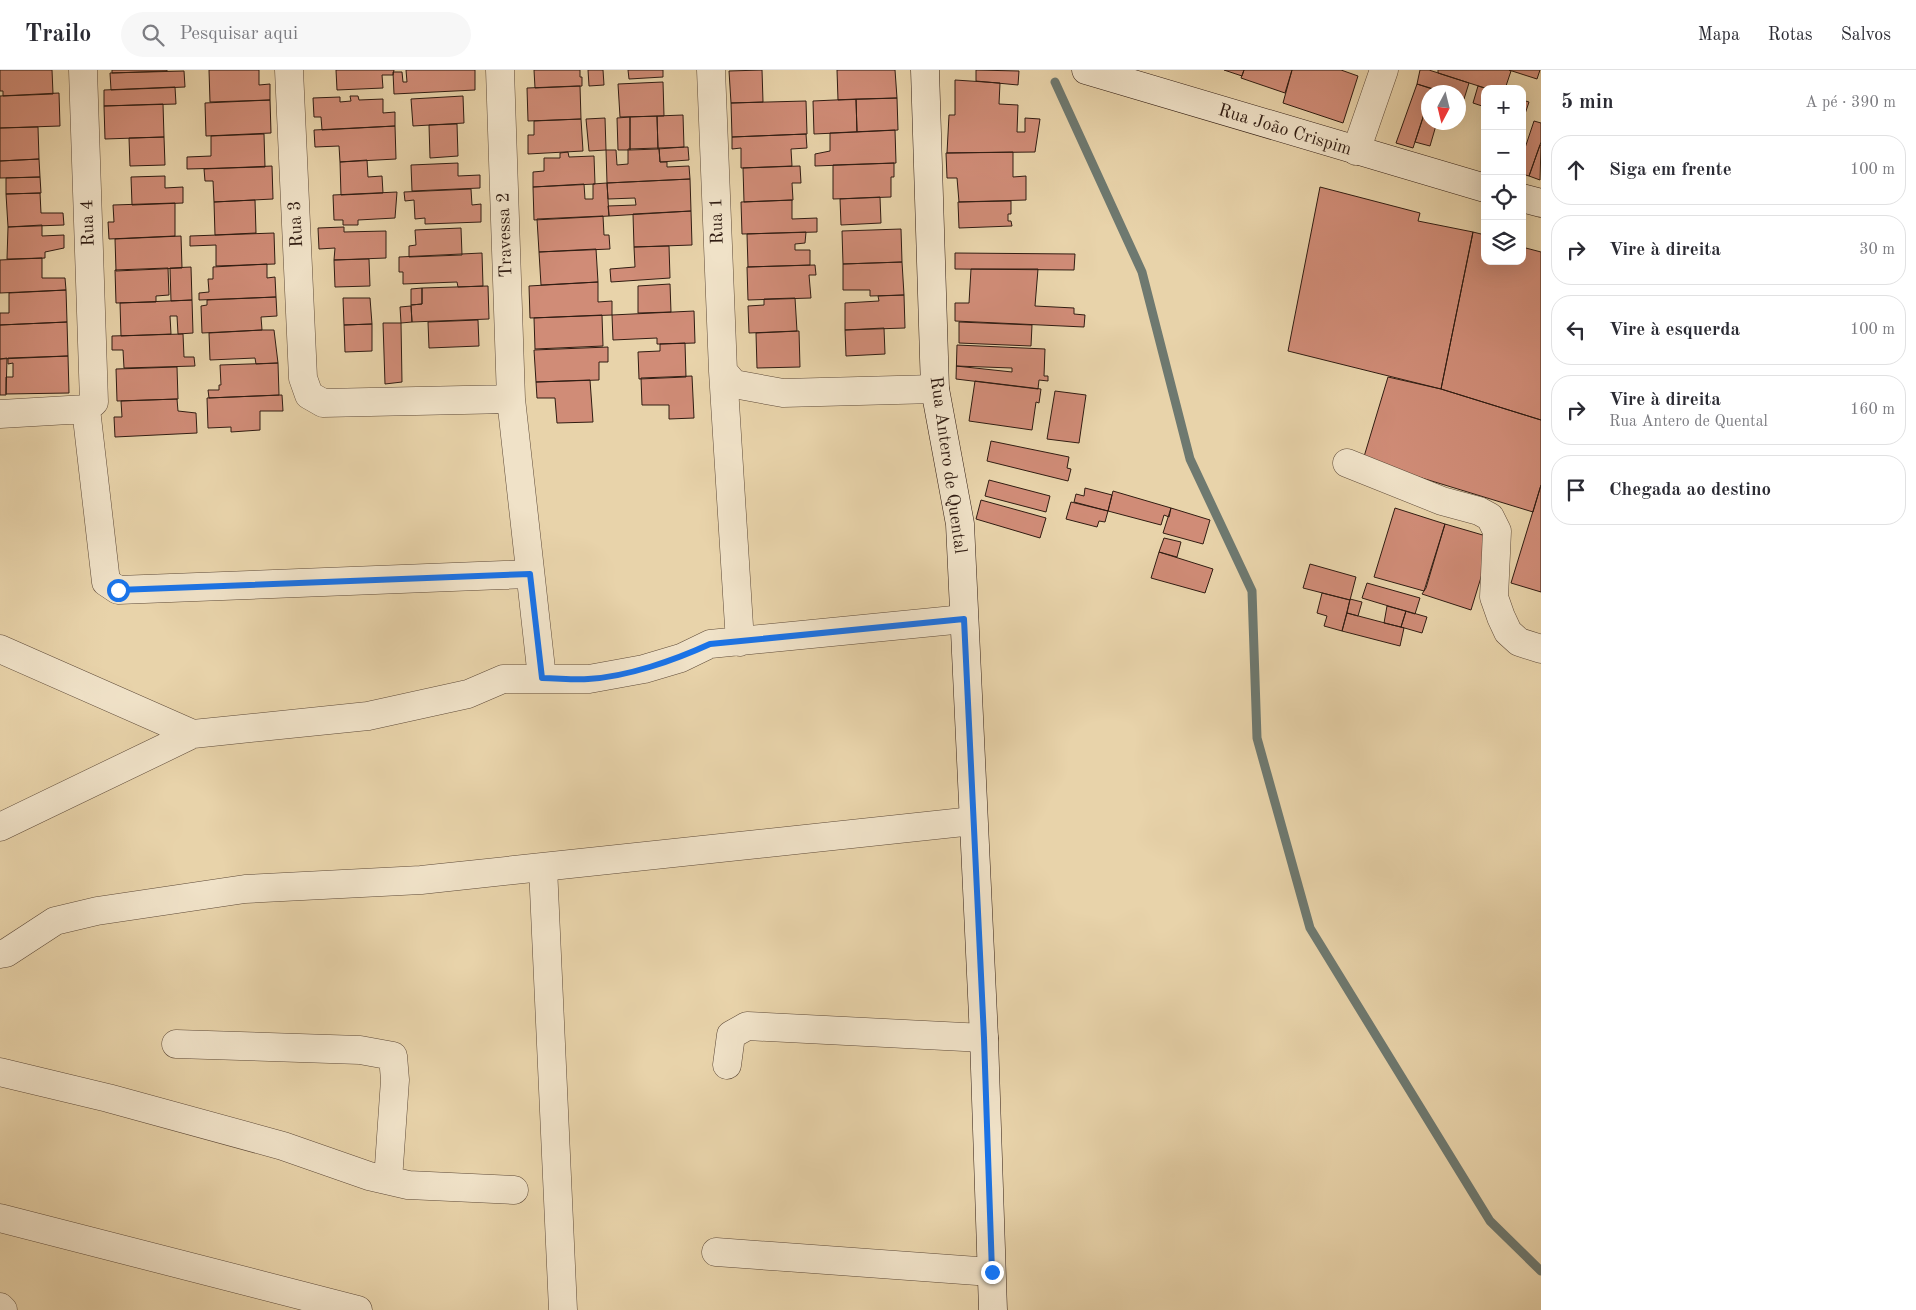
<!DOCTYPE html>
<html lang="pt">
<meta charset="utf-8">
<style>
:root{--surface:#fff;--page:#f7f7f7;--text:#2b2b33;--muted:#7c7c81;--line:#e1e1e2}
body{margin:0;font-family:"Old Standard TT",serif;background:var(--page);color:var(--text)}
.controls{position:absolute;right:15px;top:15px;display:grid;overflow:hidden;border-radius:10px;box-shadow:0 5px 20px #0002}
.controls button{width:45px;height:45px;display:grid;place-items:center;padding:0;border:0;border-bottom:1px solid var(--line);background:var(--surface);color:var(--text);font:25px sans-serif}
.compass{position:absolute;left:1421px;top:15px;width:45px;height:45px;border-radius:50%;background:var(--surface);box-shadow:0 5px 20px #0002;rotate:187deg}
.stop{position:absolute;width:15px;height:15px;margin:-11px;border:4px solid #1a73e8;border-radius:50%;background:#fff}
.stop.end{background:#1a73e8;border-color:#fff;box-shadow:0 1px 5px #0008}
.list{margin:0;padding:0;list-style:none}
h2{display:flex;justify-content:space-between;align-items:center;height:65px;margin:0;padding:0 20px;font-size:21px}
h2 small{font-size:16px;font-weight:400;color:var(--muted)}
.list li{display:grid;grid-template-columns:32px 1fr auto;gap:15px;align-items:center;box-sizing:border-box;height:70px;margin:0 10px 10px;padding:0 10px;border:1px solid var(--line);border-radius:20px}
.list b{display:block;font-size:19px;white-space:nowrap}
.list p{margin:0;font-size:16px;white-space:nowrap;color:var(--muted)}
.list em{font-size:16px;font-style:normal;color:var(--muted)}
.icon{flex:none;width:28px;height:28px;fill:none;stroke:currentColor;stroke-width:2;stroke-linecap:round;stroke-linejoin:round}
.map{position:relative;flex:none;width:1541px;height:1240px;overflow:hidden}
header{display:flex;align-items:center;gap:30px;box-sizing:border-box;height:70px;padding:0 25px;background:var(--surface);border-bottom:1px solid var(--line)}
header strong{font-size:24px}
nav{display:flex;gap:28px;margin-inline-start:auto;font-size:18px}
.search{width:350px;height:45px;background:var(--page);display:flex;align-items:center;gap:12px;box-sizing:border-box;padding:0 18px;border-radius:28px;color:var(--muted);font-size:19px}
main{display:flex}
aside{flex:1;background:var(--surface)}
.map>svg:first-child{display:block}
</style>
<header>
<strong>Trailo</strong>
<div class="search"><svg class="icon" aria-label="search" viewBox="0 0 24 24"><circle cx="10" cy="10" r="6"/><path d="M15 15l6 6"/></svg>Pesquisar aqui</div>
<nav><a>Mapa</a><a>Rotas</a><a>Salvos</a></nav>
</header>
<main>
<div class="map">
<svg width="1541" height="1240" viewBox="0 0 1541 1240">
<rect width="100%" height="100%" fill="#e8d3aa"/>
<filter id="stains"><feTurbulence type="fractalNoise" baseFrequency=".004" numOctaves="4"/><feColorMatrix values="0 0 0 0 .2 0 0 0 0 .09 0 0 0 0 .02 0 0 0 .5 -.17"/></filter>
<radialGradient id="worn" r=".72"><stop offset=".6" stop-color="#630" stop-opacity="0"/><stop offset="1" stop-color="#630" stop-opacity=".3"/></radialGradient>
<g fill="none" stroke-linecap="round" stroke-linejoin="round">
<path stroke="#6e7970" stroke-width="9" d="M1055,12L1142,202L1190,389L1252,521L1257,668L1310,858L1490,1151L1541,1201"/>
</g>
<path fill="#d08c77" stroke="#301c12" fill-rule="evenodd" d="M0,0H52L53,24L3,26V21H0Z
M112,0H167V1L112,3Z
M209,0H259V15L270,14V30L210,32Z
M336,0H394L393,5H382L383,18L337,20Z
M406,0H475V20L394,24L393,2H402L403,12H407Z
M534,0H580V7H582V16L535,18Z
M588,0H603L604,15L589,16Z
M628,0H663V7L629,9Z
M762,0L763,32L731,33L729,1Z
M837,0H895L897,28L838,30Z
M976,0L1019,1L1018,15L976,11Z
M1224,0H1244L1242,6Z
M1244,0H1292L1285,23L1241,8Z
M1292,0H1341L1358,6L1343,53L1283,33Z
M1420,0H1429L1469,13L1464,29L1458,27V22H1444L1417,14Z
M1438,0H1509L1511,1L1505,19H1488L1438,3Z
M1509,0H1540L1537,9Z
M184,1L185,17L111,20L110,3Z
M955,10L1000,13L999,34L1018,35L1017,62H1025V48L1040,49L1035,82L947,83L949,45H955Z
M663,12L664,46L620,47L618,14Z
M1417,14L1432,19L1431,22H1428V32L1413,78L1396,73Z
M577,16H580L581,49L528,51L527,18Z
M1478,16L1488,19H1485V37L1473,33Z
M175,17L176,34L104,36V20Z
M59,23L60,56L0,58V26Z
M350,26H358L359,30L383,29V43L395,42V56L322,60L321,47H314L313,28L340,27V32L351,31Z
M463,26L464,53L413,56L411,29Z
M897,28L898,60L857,62L856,29Z
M856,29L857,62L814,64L813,31Z
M270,30L271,63L206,66L205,33Z
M1522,30L1529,32L1523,50L1522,49Z
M806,31L807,64L732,67L731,33Z
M1428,32V52H1437L1430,76L1415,72Z
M163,34L164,67L105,69L104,36Z
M683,45L684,77L658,79L657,46Z
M657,46L658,79L630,80V47Z
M630,47V80H618L617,48Z
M605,48L606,80L589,81L586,49Z
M581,49L583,81L528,84V65H534V51Z
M1534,51L1541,53V72L1529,106L1522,104V87Z
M457,54L458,86L430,88L429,55Z
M395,56L396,89L340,92L339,76L315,77L314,60Z
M38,57L39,89L0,91V58Z
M895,60L896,93L815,96V84L830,81V63Z
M264,64L265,97L187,99V87L211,86V66Z
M806,64L807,78L791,79L792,96L741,98V78L732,79V67Z
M164,67L165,95L130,96L129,68Z
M1540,75H1541L1540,110L1529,106Z
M688,77L689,90L660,92L659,78Z
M659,78L660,92H667V97L689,96L690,109L607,113L606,80H616L617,95L628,94V79Z
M568,82L569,87L594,86L595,114L533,117V102L544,101V88H560V83Z
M1013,82V107L1026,106V130L959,132L957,108H947L946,83Z
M39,89L40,107L0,108V91Z
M367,90L368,107L382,106L383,123L341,125L340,92Z
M458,93V106L480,105V118L412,121L411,95Z
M894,93V107H891V127L833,129V95Z
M272,96L273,129L214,132L213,111H205L204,99Z
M800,96L801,113H792L793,130L744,132L743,98Z
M165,106V118L183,117V133L132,135L131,107Z
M40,107L41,123L6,124V108Z
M690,109L691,141L609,146L608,136L636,135L635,128L608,129L607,113Z
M607,113L609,146L534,150L533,117L584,114L585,129H593V114Z
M1320,117L1420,143L1418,151L1473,162L1441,319L1288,281Z
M471,119L472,135L481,134V152L425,154V148L415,149L414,130L405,131L404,122Z
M397,122L395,148L358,150V155H343V150H334L333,125Z
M40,123L41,143H63L64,155L8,157L6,124Z
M880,127L881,153L841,155L840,129Z
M255,130L256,163L215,165L214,132Z
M792,130V149L817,148V162L742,164L741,132Z
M1011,131V144H1008V151H1011L1012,156L959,158L958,132Z
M175,133V166L109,169L108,152H114L113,135Z
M691,141L692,175L634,177L633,144Z
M603,146L604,165H609L610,179L539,182L537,149Z
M42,155V166L64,165V178L45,182V188L7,189L8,157Z
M344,157V162L386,161V188L334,190L335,178L319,179L318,158Z
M461,158L462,185L409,187V176L416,175L415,160Z
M901,159L902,192L843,194L842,161Z
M806,162L805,173L795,174V180H810V195L748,197L747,164Z
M1473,162L1485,165V191H1522V177L1541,182V350L1441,319Z
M274,163L275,194L216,196V175L190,176V166Z
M181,166L182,198L116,201L115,169Z
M669,176L670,208L611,212L610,199L635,197L634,177Z
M596,179L598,212L541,215L539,182Z
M482,183L483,216L458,217L457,212L403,214V202H399V187Z
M955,183L1075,184L1074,200L955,199Z
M42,188V208H65L66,220L0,223V190Z
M369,189L370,216L335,217L334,190Z
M902,192L904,225L870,226V220H843V194Z
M267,194V208L275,207L276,227L199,230V223L209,222L208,209H213V197Z
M815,195L816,205H809L811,228L748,230L747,197Z
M191,197L192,230L171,231L170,198Z
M168,198L169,225L156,226V232L116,233L115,200Z
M971,199H1038L1035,236L1074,238V244L1085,245L1084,257L955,251V233H969Z
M598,212V232L612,231V245L530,248L529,216Z
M670,214L671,242L638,243V216Z
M488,216L489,249L412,252L411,235L422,234V218Z
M422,218V234L411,235V219Z
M66,220L67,252L0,255V243H9V223Z
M904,225L905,258L845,260V233L879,231L878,226Z
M276,227L277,246L261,247L262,260L202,263L201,236L207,235V230Z
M343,228H370L372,254L344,255Z
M795,228L797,261L749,263L748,236L764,235V229Z
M192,230L193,263L178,264L177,246H170L171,264L121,266L120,233Z
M411,236L412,252L401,253L400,237Z
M694,241L695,273L660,274H657V268L613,270L612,245Z
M602,245L603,276L535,279L534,248Z
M478,250L479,276L429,278L428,252Z
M67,252L68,286L0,289V255Z
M959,252L1032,255L1031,276L959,273Z
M383,253H401L402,312L385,314Z
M372,254V281L345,282L344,255Z
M884,258L885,284L846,286L845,260Z
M262,260H274L278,293L256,294L255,288L210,290L209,263Z
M799,261L800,297L757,298L756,263Z
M183,264L184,287H194L195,296L124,298L123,280H112V266Z
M685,273L686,307L639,309L638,282L660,281V274Z
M957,275L1045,279L1044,306H1048V311L1039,310L1038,319L956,309ZM956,296L1012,298V302Z
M608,277V292H599V310L536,312L534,280Z
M68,286L69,323L6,324V307H13V293L8,294V288Z
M7,288L6,325H0V289Z
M278,293L279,325L209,328L208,320H219V315H221L220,295Z
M177,297L178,329L117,331L116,299Z
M692,306L694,348L669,349V335H642L641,308Z
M1388,307L1441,319L1541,350V415L1533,442L1363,390Z
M590,310L593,352L557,353L555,328H537L536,312Z
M975,311L1041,319L1039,333L1036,332L1032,360L969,351Z
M1055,321L1086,325L1079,373L1047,369Z
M282,325L283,341H260V360L231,362V357L208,358L207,328Z
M177,329L178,341L196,343L197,363L115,367L114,347H122L121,331Z
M991,371L1069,387L1067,398L1071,399L1068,411L987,391Z
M989,410L1050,426L1046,442L985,426Z
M1541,415V522L1511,513Z
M1085,418L1112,425L1108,441L1074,432L1076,424L1084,426Z
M1113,421L1171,438L1169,447L1164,445L1161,455L1108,441Z
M981,430L1046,448L1040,468L976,449Z
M1071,432L1108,441L1105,452L1099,451L1097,457L1066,449Z
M1171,438L1210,450L1203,474L1163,463Z
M1395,438L1445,454L1424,521L1374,507Z
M1445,454L1493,468L1471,540L1422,524L1426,518Z
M1164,468L1181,472L1177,487L1159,482Z
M1159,482L1213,499L1205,523L1151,508Z
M1310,494L1356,507L1350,530L1303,518Z
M1367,513L1420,528L1415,544L1362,528Z
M1322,523L1350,530L1342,561L1324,556L1327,546L1317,543Z
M1350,529L1362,532L1358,546L1347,543Z
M1387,536L1406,541L1401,557L1384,553Z
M1406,541L1427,547L1422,563L1401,557Z
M1347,543L1404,558L1400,576L1342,561Z"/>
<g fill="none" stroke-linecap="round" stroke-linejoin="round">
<defs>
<path id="street" d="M289,0L303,308L309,325L323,333L511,329
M500,0L511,329L542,608
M711,0L723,301L740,572
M1356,81L1384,0
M723,301L734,314L783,323L935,319
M86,339L106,512L118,520L530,504
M0,344L86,339L94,332L83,0
M1347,393L1442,431L1479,441L1490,447L1497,461L1494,527L1501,547L1508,562L1519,572L1541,579
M0,579L193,664
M0,757L193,664L368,646L468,624L503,609H589L644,599L681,588L710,574L964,549
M543,797L563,1240
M0,884L6,883L55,851L97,841L245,819L421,810L973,751
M176,974L360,980L393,986L395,1010L388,1110
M727,995L731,965L747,956L984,968
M0,1002L108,1028L283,1076L369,1106L408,1115L514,1120
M0,1148L358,1240
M716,1182L991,1202
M0,1237L3,1240"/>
<path id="secondary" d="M925,0L935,319L960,454L984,968L993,1240
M1086,0L1485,118
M1522,128L1541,133"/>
</defs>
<use href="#street" stroke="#5e4a38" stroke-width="29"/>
<use href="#secondary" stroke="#301c12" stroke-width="29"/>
<use href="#street" stroke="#f0e2c8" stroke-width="28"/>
<use href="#secondary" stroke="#f0e2c8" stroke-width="28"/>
</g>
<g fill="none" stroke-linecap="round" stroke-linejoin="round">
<path stroke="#1a73e8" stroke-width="6" d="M118,520L530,504L542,608C557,608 573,610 588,609C627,607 675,590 710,574L964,549L984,968L992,1202"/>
</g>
<g text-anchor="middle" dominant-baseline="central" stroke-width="5" stroke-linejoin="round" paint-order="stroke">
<g font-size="18" fill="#301c12" stroke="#f0e2c8">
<text transform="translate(1285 60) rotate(17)">Rua João Crispim</text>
<text transform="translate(717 151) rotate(-92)">Rua 1</text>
<text transform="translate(88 153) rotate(-92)">Rua 4</text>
<text transform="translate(296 154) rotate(-93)">Rua 3</text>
<text transform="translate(505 165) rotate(-92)">Travessa 2</text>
<text transform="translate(948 395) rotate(82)">Rua Antero de Quental</text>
</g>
</g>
<rect width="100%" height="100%" filter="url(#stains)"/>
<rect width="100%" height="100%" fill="url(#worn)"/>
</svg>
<div class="controls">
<button>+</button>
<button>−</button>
<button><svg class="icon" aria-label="locate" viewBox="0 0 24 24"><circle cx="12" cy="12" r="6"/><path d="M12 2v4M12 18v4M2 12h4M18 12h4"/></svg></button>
<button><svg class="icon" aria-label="layers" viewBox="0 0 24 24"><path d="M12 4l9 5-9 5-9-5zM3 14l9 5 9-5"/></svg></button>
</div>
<svg class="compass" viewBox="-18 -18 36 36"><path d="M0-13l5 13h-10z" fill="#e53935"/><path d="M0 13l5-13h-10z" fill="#7c7c81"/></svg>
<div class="stop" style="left:118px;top:520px"></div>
<div class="stop end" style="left:992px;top:1202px"></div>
</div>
<aside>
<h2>5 min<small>A pé · 390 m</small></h2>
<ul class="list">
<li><svg class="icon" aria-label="ahead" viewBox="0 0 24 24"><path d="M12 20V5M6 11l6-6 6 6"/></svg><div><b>Siga em frente</b></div><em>100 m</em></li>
<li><svg class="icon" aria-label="right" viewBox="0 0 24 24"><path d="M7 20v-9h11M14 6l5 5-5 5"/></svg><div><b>Vire à direita</b></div><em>30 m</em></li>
<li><svg class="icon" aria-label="left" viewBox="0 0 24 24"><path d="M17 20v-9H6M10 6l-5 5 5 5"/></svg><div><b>Vire à esquerda</b></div><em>100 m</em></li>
<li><svg class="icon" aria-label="right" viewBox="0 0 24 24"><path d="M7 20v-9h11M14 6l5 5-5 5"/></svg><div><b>Vire à direita</b><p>Rua Antero de Quental</p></div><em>160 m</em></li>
<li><svg class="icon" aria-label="arrive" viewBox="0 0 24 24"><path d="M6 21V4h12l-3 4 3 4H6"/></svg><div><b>Chegada ao destino</b></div></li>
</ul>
</aside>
</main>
